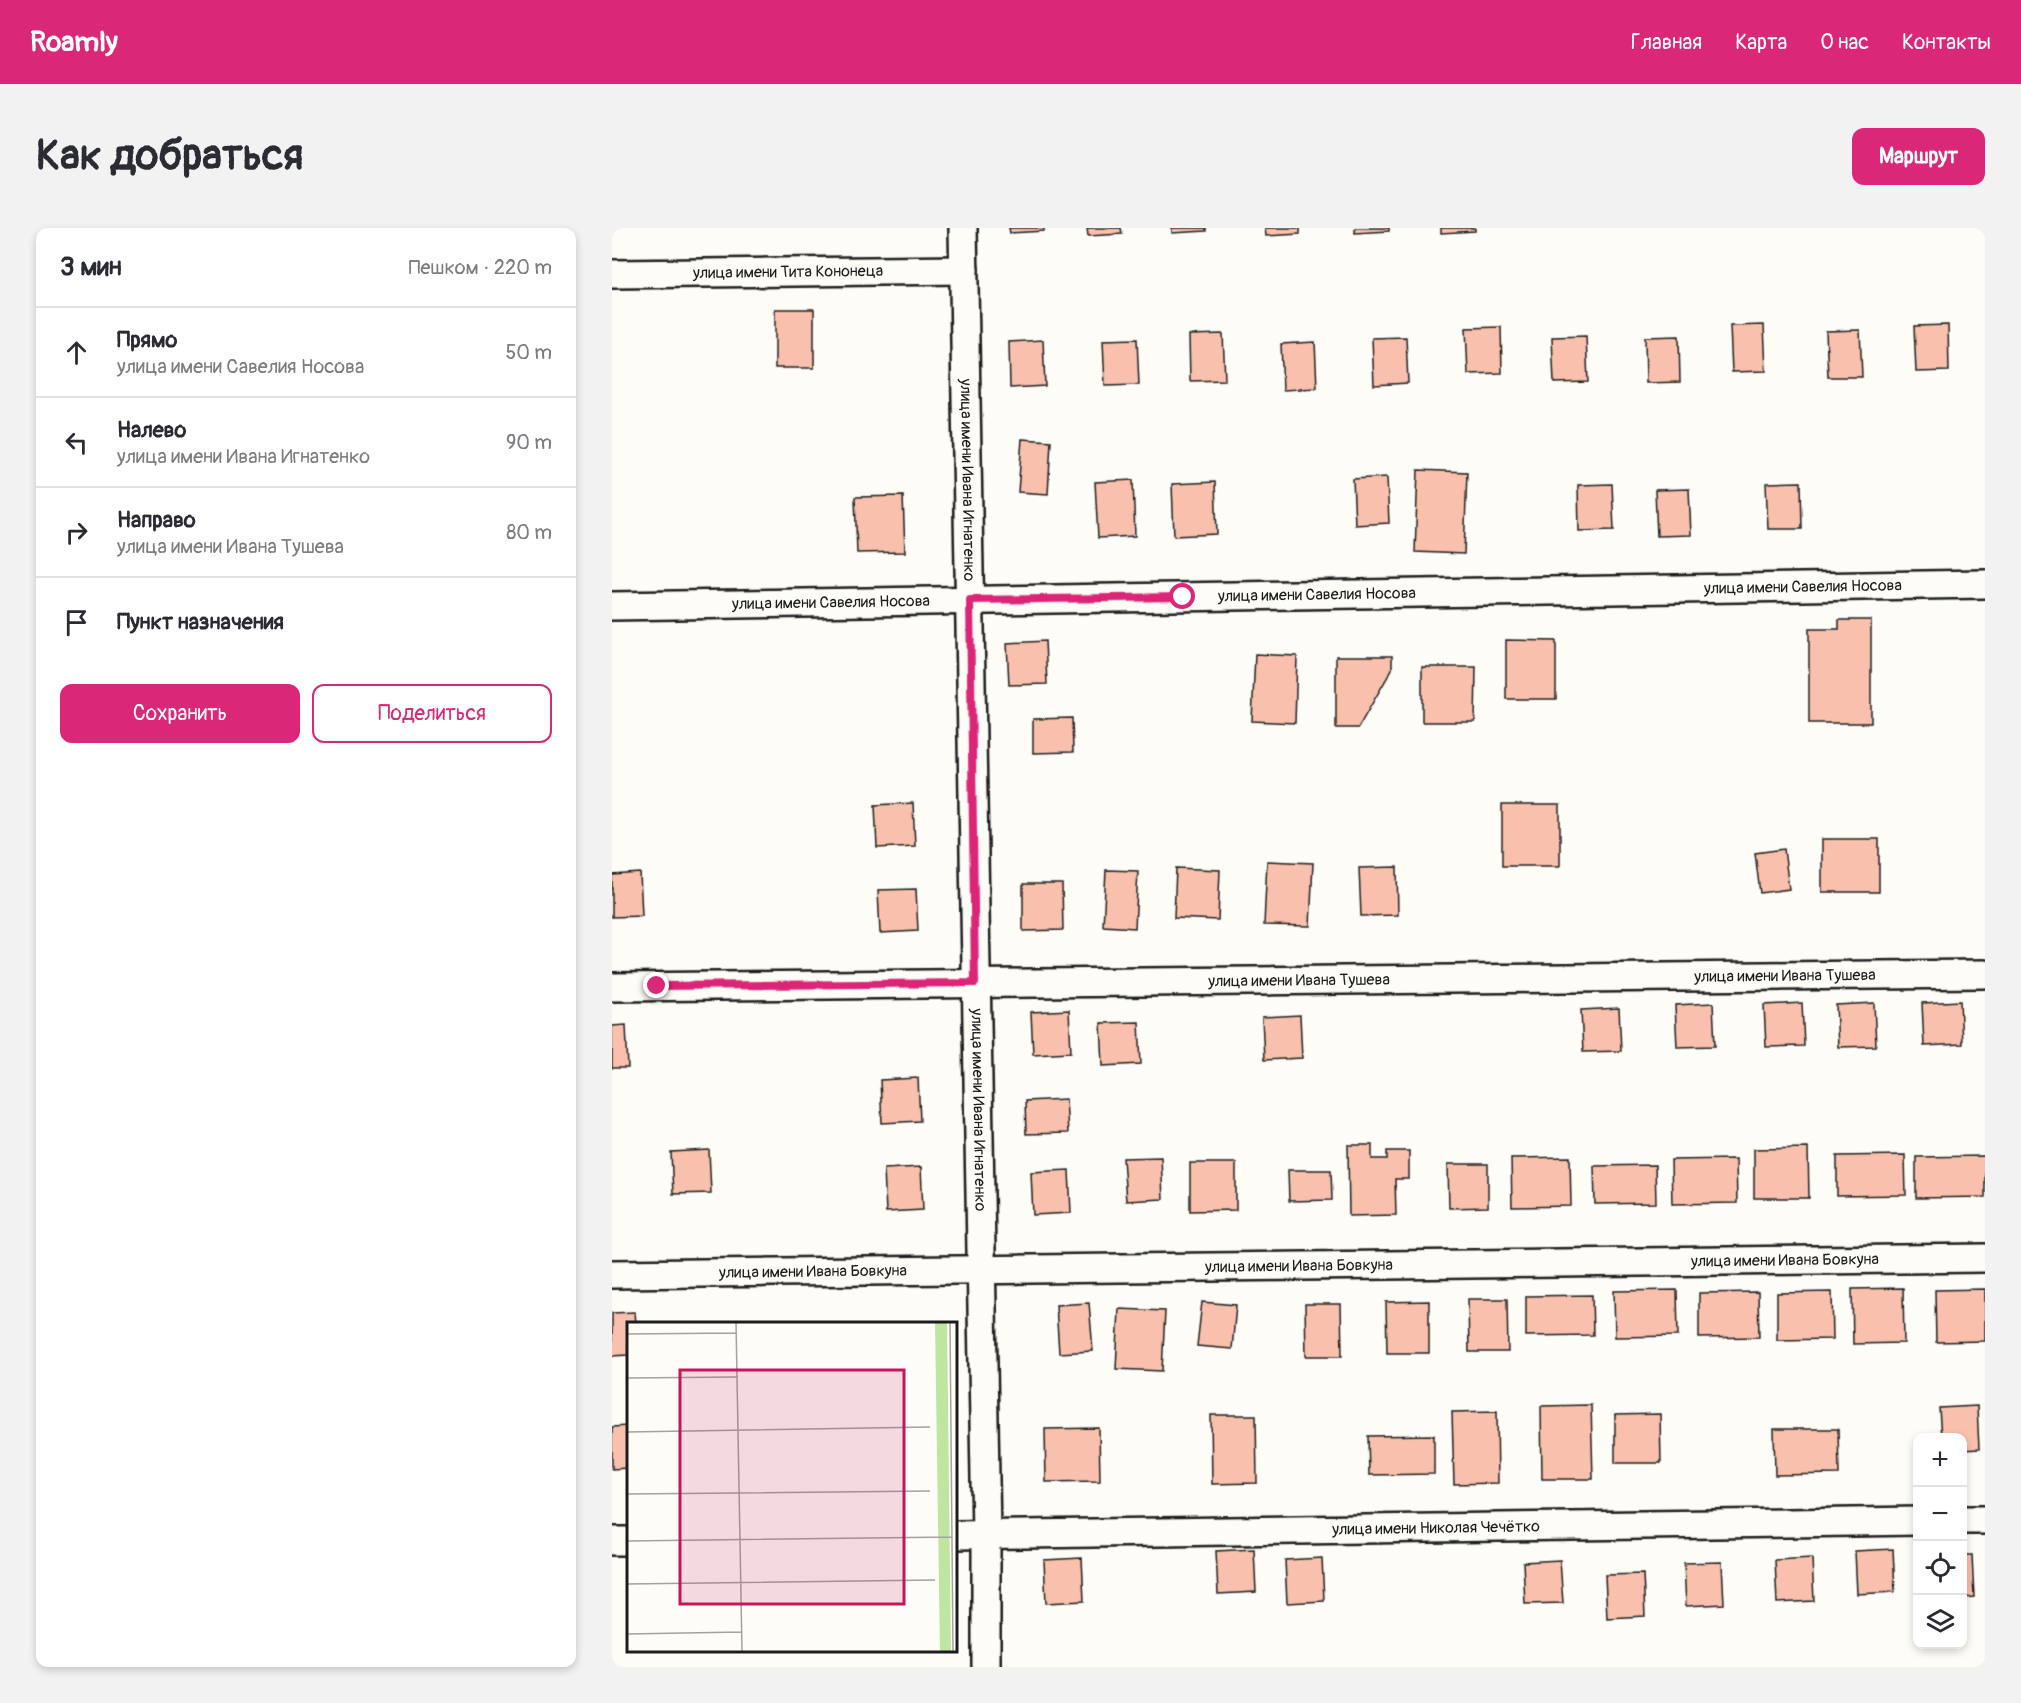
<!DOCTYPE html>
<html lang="ru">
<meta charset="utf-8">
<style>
:root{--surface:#fff;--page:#f2f2f3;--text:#2b2b33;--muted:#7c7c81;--line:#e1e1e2;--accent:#db2777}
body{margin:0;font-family:Pangolin,sans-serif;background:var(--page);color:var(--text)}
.controls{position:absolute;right:18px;bottom:18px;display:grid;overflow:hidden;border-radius:12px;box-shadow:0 3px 9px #0003}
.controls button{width:54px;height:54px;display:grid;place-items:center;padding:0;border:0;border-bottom:2px solid var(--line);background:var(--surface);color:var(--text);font:30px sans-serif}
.stop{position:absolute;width:18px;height:18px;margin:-14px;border:4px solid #db2777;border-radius:50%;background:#fff}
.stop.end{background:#db2777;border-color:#fff;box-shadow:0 2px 6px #0008}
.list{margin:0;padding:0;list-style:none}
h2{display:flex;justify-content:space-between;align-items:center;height:78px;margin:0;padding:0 24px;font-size:26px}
h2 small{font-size:20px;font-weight:400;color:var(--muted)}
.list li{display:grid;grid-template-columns:39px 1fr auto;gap:18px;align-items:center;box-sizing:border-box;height:90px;padding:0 24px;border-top:2px solid var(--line)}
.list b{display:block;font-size:22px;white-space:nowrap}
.list p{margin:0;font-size:20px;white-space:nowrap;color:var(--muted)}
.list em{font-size:20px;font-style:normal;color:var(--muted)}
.actions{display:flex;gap:12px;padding:18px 24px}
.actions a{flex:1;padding:14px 0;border:2px solid var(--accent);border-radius:12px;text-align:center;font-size:21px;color:var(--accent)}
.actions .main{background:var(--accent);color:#fff}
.icon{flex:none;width:33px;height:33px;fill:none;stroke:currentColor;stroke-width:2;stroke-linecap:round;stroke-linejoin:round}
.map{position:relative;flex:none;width:1373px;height:1439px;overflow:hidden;border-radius:12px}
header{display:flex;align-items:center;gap:36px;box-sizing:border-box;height:84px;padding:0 30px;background:var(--accent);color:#fff}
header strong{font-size:28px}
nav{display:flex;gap:33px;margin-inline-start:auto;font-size:21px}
.intro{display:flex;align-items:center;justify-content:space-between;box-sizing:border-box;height:144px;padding:0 36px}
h1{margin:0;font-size:42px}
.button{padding:15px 27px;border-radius:12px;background:var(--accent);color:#fff;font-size:21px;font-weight:700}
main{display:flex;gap:36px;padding:0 36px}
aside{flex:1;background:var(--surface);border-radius:12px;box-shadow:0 3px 9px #0003}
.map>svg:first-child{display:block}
</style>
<header>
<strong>Roamly</strong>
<nav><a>Главная</a><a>Карта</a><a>О нас</a><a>Контакты</a></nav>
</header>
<div class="intro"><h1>Как добраться</h1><a class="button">Маршрут</a></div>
<main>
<aside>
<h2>3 мин<small>Пешком · 220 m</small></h2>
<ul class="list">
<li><svg class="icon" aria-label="ahead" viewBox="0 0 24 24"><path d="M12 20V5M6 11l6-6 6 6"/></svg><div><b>Прямо</b><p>улица имени Савелия Носова</p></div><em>50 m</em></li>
<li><svg class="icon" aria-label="left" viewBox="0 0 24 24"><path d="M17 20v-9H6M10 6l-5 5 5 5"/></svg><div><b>Налево</b><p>улица имени Ивана Игнатенко</p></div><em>90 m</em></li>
<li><svg class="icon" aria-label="right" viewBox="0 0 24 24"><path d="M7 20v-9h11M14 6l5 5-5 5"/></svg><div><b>Направо</b><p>улица имени Ивана Тушева</p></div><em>80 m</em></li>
<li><svg class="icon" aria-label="arrive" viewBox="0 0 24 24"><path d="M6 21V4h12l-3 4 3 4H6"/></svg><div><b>Пункт назначения</b></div></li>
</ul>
<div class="actions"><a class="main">Сохранить</a><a>Поделиться</a></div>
</aside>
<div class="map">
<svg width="1373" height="1439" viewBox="0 0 1373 1439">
<rect width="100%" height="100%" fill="#fdfcf7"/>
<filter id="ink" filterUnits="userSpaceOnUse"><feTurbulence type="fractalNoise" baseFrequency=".0167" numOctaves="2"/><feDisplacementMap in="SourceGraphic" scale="12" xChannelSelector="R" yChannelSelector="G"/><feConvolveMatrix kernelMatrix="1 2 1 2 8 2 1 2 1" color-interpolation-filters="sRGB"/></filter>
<g filter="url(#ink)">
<path fill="#f9c1ad" stroke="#1c1c1c" stroke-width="1.5" d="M397,0H432V3L398,5Z
M475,0H509L510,6L476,8Z
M560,0H594V3L560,5Z
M653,0H688V6L654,8Z
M743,0H777V3L743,5Z
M829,0H863V3L829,5Z
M163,81H202V140H163Z
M1152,97L1154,143L1120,144L1118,98Z
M1336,97L1337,143L1304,144L1302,98Z
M889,99L890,145L856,146L854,100Z
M1248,102L1250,149H1216L1214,103Z
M611,106L613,152L578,153L577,107Z
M974,108L976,154L942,155L940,109Z
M1067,108L1068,154L1034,155L1033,109Z
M794,109L796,155L762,157L760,110Z
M525,111L527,157L493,158L491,112Z
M431,112L433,158L398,160L397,114Z
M703,114L705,160L671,162L669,116Z
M410,211L439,213L436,266L406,264Z
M806,242L855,244L852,326L803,324Z
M775,249L777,295L743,297L741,251Z
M521,252L523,308L486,310L483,254Z
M603,254L605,306L562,308L560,256Z
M1189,254L1190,301H1156L1154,255Z
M1000,256L1002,302L967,303L966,257Z
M1077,261L1079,307L1045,308L1043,262Z
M291,268L293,324L245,325L243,269Z
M1227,392H1259V495H1197V401H1227Z
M894,412L944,413V471H894Z
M433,413L435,456L397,457L395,415Z
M643,426L685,428L683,495L640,493Z
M724,428H780V441L746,500H724Z
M810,439H864L863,494H810Z
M460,490L461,524L421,525V491Z
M301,575L303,618L265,620L263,577Z
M890,577H948V638H890Z
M1210,611H1267V664H1210Z
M1172,621L1177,661L1148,665L1143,625Z
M655,633L701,635L698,698L652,697Z
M785,639L786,687L749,688L747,640Z
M564,640L608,642L606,692L562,690Z
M494,642L526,643L523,700L491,698Z
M28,645L30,688L0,689V647Z
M411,656H450L451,702L411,703Z
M304,661L306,703L268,705L266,662Z
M1348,773L1350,816L1312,818L1310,775Z
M1101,775L1103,818L1065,819L1063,777Z
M1190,775L1192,818L1154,819L1152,777Z
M1262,775L1264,818L1226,819L1224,777Z
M1007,780L1009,823L971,824L969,782Z
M457,782L459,824L421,826L419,784Z
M688,787L690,830L652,832L650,789Z
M527,794L529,836L491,838L489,795Z
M14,797L16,840H0V798Z
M306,850L308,893L270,895L268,852Z
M454,871L456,905L414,906L413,873Z
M736,917H760V931H775V923H797V951H783L784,987L737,988Z
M1196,920L1197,970H1142V921Z
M97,922L99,965L61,966L59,924Z
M1293,927L1294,967L1225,968V928Z
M1373,928V969L1304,970V929Z
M549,929L551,971L514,973L511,930Z
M958,929L959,978L900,979L899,930Z
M1124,931L1125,975L1060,976L1059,932Z
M578,935H624V982L578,983Z
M836,936H876V979L837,980Z
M1043,937L1044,975L983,976L982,938Z
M309,939L311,982L274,984L272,941Z
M457,942L459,985L421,987L419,944Z
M676,942H719L720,972L677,973Z
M1291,1060L1292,1115L1241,1116L1240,1061Z
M1373,1061V1113L1324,1114L1323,1062Z
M1065,1062L1066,1108L1003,1109L1002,1063Z
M1146,1064L1147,1109L1087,1110V1065Z
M1220,1064L1221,1111L1165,1112V1065Z
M980,1067L981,1107L914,1108V1068Z
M856,1071H895L896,1124H857Z
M817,1073V1125H775L774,1074Z
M590,1074L624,1077L620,1121L585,1118Z
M477,1075L481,1123L447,1125L444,1077Z
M693,1076H729L730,1128H694Z
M507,1081L553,1083L550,1143L504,1141Z
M23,1084L24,1096H16V1127L0,1128V1085Z
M979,1177L981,1251H930L929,1178Z
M1365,1178L1367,1221L1350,1222V1210H1329L1327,1180Z
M885,1183L886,1255L842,1256L840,1184Z
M1048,1186L1049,1235H1003V1187Z
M599,1187H644L645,1255L600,1256Z
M16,1198V1240L0,1241V1199Z
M487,1200L488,1253L434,1254L433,1201Z
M1162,1201H1226L1227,1246L1163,1247Z
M822,1207V1246L757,1247L756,1208Z
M642,1321L644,1364L606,1366L604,1323Z
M1281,1321L1283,1364L1245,1366L1243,1323Z
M1350,1327H1360L1362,1369L1350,1370Z
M470,1330L472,1373L434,1375L432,1332Z
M710,1330L712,1373L675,1375L673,1332Z
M1200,1330L1202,1373L1165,1375L1163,1332Z
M948,1332L951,1375L913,1376L911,1334Z
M1110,1334L1112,1376L1074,1378L1072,1335Z
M1031,1346L1033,1388L995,1390L993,1347Z"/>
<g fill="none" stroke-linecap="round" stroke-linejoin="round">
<defs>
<g id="minor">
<path id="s1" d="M351,0L374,1307V1439"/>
<path id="s2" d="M0,46L352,42"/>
<path id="s3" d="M0,378L1373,356"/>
<path id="s4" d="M0,759L1373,746"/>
<path id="s5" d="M0,1046L1373,1030"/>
<path d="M1350,1292H1373"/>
<path id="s6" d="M344,1307L1306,1293"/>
<path d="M0,1313H16"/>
</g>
</defs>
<use href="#minor" stroke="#1c1c1c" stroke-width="32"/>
<use href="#minor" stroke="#fdfcf7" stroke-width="27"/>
</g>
</g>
<g fill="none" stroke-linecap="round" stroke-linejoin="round" filter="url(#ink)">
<path stroke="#db2777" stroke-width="8" d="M45,758L363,755L358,372L571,369"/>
</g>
<g text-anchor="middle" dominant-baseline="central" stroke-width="4.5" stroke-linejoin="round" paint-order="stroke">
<g font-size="16" fill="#1c1c1c" stroke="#fdfcf7">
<text stroke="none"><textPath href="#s2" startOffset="176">улица имени Тита Кононеца</textPath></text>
<text stroke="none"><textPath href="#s1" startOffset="252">улица имени Ивана Игнатенко</textPath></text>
<text stroke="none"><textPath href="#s3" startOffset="1191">улица имени Савелия Носова</textPath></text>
<text stroke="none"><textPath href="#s3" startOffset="705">улица имени Савелия Носова</textPath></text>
<text stroke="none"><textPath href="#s3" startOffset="219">улица имени Савелия Носова</textPath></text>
<text stroke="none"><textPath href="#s4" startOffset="1173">улица имени Ивана Тушева</textPath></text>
<text stroke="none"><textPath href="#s4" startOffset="687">улица имени Ивана Тушева</textPath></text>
<text stroke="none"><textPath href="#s1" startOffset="882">улица имени Ивана Игнатенко</textPath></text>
<text stroke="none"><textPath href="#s5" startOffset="1173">улица имени Ивана Бовкуна</textPath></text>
<text stroke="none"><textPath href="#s5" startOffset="687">улица имени Ивана Бовкуна</textPath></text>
<text stroke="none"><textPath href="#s5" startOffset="201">улица имени Ивана Бовкуна</textPath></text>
<text stroke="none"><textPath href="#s6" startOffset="480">улица имени Николая Чечётко</textPath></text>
</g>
</g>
<g transform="translate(15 1094)">
<rect width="330" height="330" fill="#fdfcf7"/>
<path d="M308,0H320L324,330H313Z" fill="#bfe5a1"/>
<path fill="none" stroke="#a3a29f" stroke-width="1.5" d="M109,0L115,329M323,0L326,330M0,12L109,11M0,56L111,55M0,110L303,105M0,172L303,169M0,219L325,215M0,262L308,258M0,312L114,310"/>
<path fill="#c2185b" fill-opacity="0.15" stroke="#c2185b" stroke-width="3" d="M53,48H277V282H53Z"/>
<rect width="330" height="330" fill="none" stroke="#1c1c1c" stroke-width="3"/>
</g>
</svg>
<div class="controls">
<button>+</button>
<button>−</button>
<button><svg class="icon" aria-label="locate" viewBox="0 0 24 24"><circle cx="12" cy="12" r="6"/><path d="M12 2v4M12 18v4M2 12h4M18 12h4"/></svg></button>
<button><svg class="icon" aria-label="layers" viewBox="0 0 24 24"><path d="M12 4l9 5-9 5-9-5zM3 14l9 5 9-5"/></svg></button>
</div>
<div class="stop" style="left:571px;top:369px"></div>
<div class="stop end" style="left:45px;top:758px"></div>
</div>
</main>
